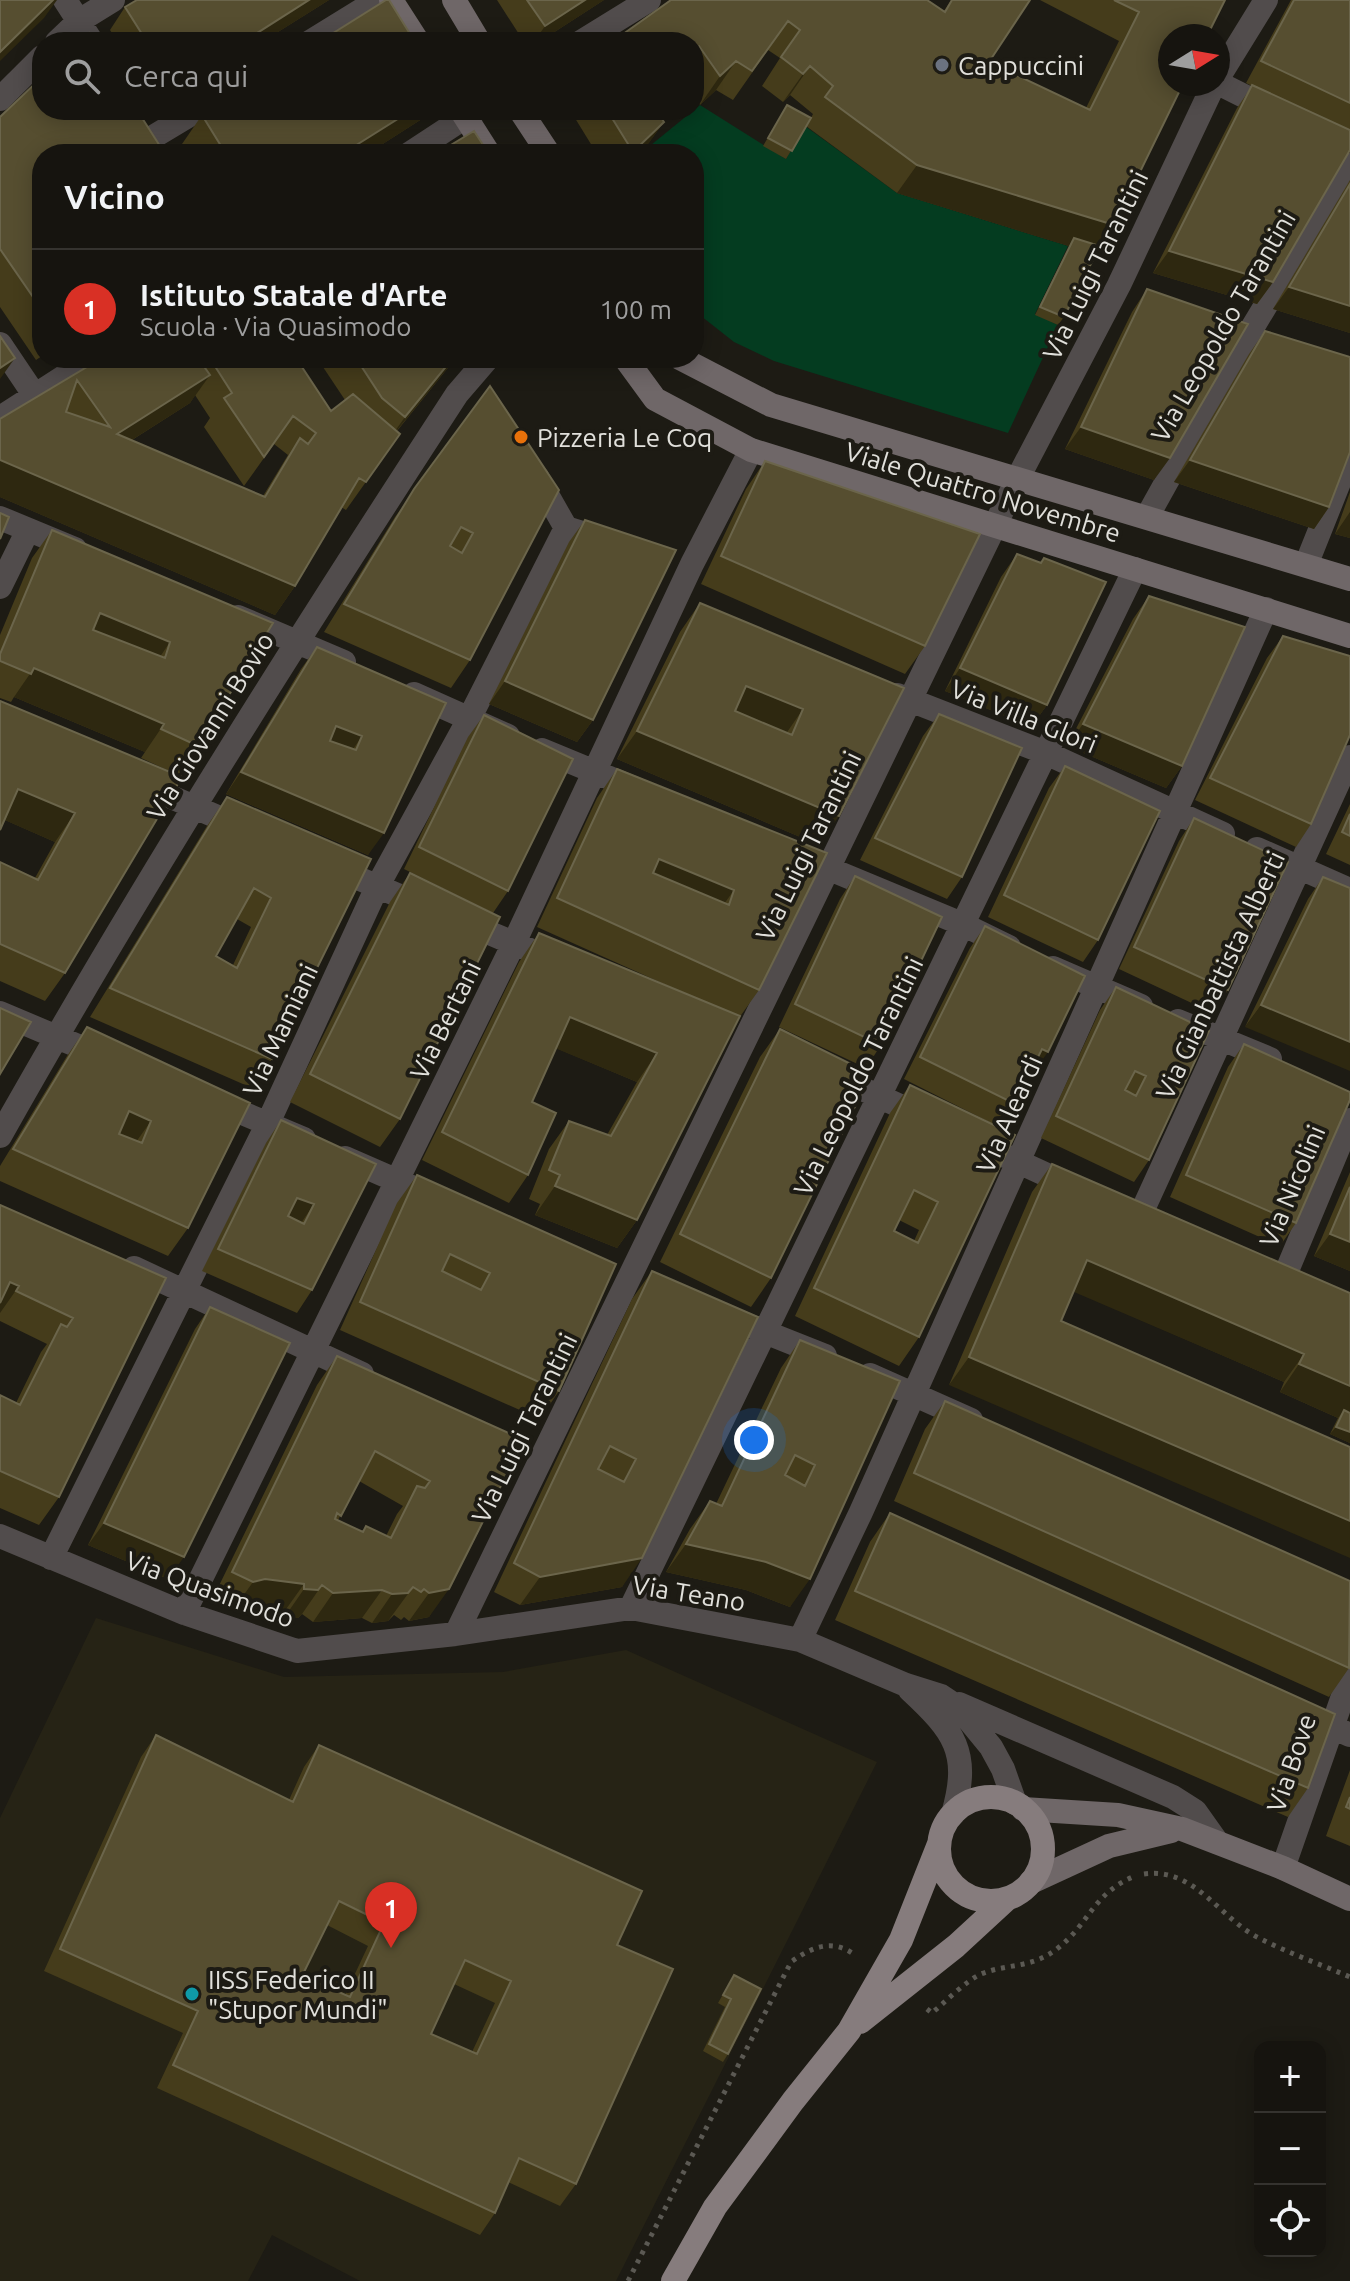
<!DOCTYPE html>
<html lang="it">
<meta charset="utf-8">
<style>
:root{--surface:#16140f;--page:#23211d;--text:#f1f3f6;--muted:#9e9e9e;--line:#35332f;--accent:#d93025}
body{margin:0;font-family:Ubuntu,sans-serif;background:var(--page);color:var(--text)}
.controls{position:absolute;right:24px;bottom:24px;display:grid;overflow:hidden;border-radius:16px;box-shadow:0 4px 20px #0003}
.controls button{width:72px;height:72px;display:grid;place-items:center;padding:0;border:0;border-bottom:2px solid var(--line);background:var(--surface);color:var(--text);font:40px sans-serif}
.compass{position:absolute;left:1158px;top:24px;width:72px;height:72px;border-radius:50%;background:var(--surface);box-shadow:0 4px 20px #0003;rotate:79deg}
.you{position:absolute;left:754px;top:1440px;width:28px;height:28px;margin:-20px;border:6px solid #fff;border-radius:50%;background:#1a73e8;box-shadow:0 0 0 12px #1a73e833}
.badge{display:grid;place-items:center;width:52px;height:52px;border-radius:50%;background:var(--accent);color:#fff;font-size:26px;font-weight:700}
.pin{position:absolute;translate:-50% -66px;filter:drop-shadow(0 2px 4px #0008)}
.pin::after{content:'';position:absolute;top:42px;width:28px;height:24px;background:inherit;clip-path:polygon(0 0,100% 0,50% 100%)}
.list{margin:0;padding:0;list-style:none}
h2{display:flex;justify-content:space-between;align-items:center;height:104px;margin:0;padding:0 32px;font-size:34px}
h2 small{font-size:26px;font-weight:400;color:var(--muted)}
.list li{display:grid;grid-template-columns:52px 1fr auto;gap:24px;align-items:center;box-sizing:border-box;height:120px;padding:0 32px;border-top:2px solid var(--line)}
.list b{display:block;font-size:30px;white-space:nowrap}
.list p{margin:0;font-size:26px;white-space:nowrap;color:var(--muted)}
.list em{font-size:26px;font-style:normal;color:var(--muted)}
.icon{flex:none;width:44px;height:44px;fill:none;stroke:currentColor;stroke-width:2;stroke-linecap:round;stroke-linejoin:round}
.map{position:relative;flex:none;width:1350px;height:2281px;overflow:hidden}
.search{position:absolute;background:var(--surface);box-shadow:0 4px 20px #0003;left:32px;top:32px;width:672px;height:88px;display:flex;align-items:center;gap:20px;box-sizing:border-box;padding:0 28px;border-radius:32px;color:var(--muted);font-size:30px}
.panel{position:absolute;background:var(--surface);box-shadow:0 4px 20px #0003;left:32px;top:144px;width:672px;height:224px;border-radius:32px}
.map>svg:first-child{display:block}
</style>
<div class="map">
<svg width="1350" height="2281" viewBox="0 0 1350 2281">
<rect width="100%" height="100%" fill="#1d1b14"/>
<path fill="#262315" d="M96,1618L284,1677L503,1672L626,1650L877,1762L616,2281H360L272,2235L248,2281H0V1818Z"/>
<path fill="#043c20" d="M700,105L786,159L805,126L897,193L1068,246L1035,314L1058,325L1008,433L774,361L734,342L701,316L694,306V154H640Z"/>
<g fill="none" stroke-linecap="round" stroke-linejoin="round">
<path stroke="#5b5953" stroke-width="5" stroke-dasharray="4 6" stroke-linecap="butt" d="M1144,1874C1195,1867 1219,1918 1259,1938C1288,1953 1320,1964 1350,1977
M927,2009L932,2013C945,2002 967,1980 981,1974C1008,1963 1032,1969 1058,1948C1090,1923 1093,1893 1135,1876
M628,2281L791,1962C812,1947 832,1938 855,1955"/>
<path stroke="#514c4c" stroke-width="24" d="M65,0L92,42
M57,42L79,21L113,0
M310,42L378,0
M581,42L649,0
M1218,78L1266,0
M1218,83L1272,110
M0,99L42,57
M153,137L198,110
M409,154L476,110
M0,344L35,396
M0,418L93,358
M537,477L566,528L582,533
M1147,517L1251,330L1350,165
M0,518L75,549
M1306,565L1350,455
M0,587L28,530
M238,617L344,662
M414,694L508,736
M897,695L1046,753L1223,834
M542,750L641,791
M141,784L243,828
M1257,849L1350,890
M815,863L962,924L1009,947
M332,867L423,906
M461,921L556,961
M1053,968L1141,1006
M0,1013L104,1057
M1178,1021L1270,1059
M834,1076L924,1117
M216,1102L304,1139
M0,1136C143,882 298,638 457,394L488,358
M975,1142L1073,1187
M345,1158L439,1199
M1140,1216L1350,757
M134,1268L362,1374
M1286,1273L1350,1120
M725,1316L825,1356
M870,1375L971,1420
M0,1536L184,1613L297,1651L456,1634L631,1608L800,1640L906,1685L941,1696L959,1708L991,1747L1003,1769L1015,1803
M51,1558L268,1123L377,887L469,719L566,528
M631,1608L1135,569
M184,1613L514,943L692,564L751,450
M456,1634L1018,478L1119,285L1214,84
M800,1640L861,1512L1266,609
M910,1690C954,1731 971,1752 953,1814
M959,1704L1173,1797L1195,1811L1217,1842
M1303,1714L1350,1735
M1283,1868L1350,1676"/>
<path stroke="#6f6768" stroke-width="24" d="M391,0L418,42
M454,0L479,42
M461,110L489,154
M520,110L549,154
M625,358L655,399L751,450L1350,636
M680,358L771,405L1350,579
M1023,1809L1118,1815L1182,1829L1283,1868L1350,1899
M1031,1882L1109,1846L1171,1831"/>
<path stroke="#867c7d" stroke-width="24" d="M939 1849a52 52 0 1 1 104 0a52 52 0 1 1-104 0Z
M860,2022L956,1946L1007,1899
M673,2281L715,2207L793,2101L849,2031L901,1940L939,1844"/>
</g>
<path fill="#453c1b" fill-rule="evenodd" d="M137,0H329L262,42H117L110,30L125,7Z
M497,0H604L539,42H524Z
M671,0L944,11L951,0H1030L989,62L1086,108L1119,41L1040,0H1225L1064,317L1058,325L1035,315L1069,246L897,193L806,126L786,159L763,146L787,105L811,118L813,114L790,95L783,102L762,86L780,58L768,50L733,100L716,90L700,105L694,95V42Z
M1291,0H1350V150L1273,282L1257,304L1153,273L1237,108L1252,86L1246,83Z
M570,110H656L664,122L640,154H597Z
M202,115L425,117L367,154H188L182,144Z
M0,117L42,154V356L36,360L0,307Z
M1350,180V333L1273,309Z
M1147,289L1154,480L1065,449L1132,312Z
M1265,331L1329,507L1314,529L1174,482L1249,354Z
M102,358H296L331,411L345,400L317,358H456L397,431L400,434L346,510L341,507L295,586L275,615L0,497V419ZM195,395L210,418L204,427L244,486L274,444L288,455L263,496L132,440L190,403Z
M490,386L470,660L451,688L324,632L395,517Z
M765,461L925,646L905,674L701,584L746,489Z
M1350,492V538L1335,534Z
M585,520L593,720L577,742L489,704L569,542Z
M52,530L273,623L198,746L178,775L141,758L145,752L14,697L11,702L0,698V635L32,558Z
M1017,554L1047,705L1031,727L945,691L1001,577Z
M1149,596L1182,766L1166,788L1067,746L1133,619Z
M700,603L904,688L819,845L617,759L680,632Z
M1283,636L1311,824L1296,847L1195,800L1267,658Z
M317,647L446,703L368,855L226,794L301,669Z
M0,701L182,777L65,973L45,1001L0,981V862L35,878L55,842L5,820Z
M939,714L962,877L947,899L860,860L923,736Z
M484,715L508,891L493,913L404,869L468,737Z
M1065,766L1098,940L1083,962L988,917L1049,788Z
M617,769L827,853L759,990L739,1018H738L637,1220L617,1248L535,1215L540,1204L529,1199L549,1149L569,1121L607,1135L637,1082L556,1048L532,1102L528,1175L509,1203L422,1160L519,962L539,933L673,988L537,927L597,798Z
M227,797L371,859L272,1059L252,1088L90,1017L207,826ZM237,919L251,927L233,965L216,956Z
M1350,804V865L1326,854Z
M1194,818L1228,990L1213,1013L1119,969L1179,841Z
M410,873L400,1119L380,1147L290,1102L390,902Z
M855,876L881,1045L866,1068L779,1027L840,899Z
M1323,877L1350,888L1245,1027L1308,899Z
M985,926L1032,1074L1030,1073L1015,1104L999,1127L904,1079L970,948Z
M1116,987L1209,1031L1149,1160L1134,1182L1041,1138L1100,1010Z
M87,1027L250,1103L188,1228L168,1256L0,1181V1166L67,1056Z
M780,1029L771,1278L751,1307L660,1262L760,1057Z
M1244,1044L1296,1223L1280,1246L1170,1197L1228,1067Z
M910,1085L1015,1135L919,1337L899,1366L795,1316L890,1113ZM899,1220L919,1230L914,1241L894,1231Z
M281,1120L376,1164L312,1290L297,1313L202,1271L266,1143Z
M1052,1164L1350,1293V1443L1330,1434L1338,1418L1280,1392L1284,1382L1074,1291L949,1385L1032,1192Z
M1350,1172V1271L1314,1256Z
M417,1175L616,1264L559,1391L540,1419L340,1330L397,1203Z
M0,1205L166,1278L59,1497L39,1525L0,1508V1395L16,1403L41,1352L47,1344L0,1321Z
M652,1271L758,1317L622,1587L520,1605L494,1592L632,1299Z
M210,1307L168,1579L88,1545L195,1329Z
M800,1340L900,1381L790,1607L746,1590L666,1572L690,1529L710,1501L716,1504L781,1368Z
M337,1356L524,1440L429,1617L409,1621L404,1617L401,1620L394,1615L388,1621L372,1623L362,1618L313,1622L302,1614L298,1618H284V1612L245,1607L233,1610L212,1600L317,1385ZM359,1481L403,1506L397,1514L386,1536L366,1526L362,1532L338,1520Z
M945,1401L1349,1668L1329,1697L894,1501L925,1429Z
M890,1513L1308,1788L1288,1817L835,1620L870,1542Z
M156,1735L289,1800L304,1767L319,1745L617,1945L576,2184L560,2206L508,2182L495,2213L480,2235L157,2088L183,2033L44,1971L141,1757ZM327,1925L368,1946L345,1995L302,1976ZM454,1984L495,2003L472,2052L431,2034Z
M1350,1770V1846L1326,1836Z
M734,1975L728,2054L723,2062L703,2051L725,2007L718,2003Z"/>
<path fill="#2e2810" d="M53,0H57L44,18L0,61V52Z
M309,0H329L262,42H243Z
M585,0H604L539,42H534L545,26Z
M736,61L716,90L700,105L720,76Z
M810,66L790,95L783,102L803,74Z
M412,110H430L425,117L367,154H342Z
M664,122L644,150L640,154H632Z
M917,165L1114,225L1094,254L1074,238L1069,246L897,193Z
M1169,251L1273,282L1257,304L1153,273Z
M1289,287L1350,306V333L1273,309Z
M15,358L0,379V368Z
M453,358H456L385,445L405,417Z
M211,360L192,386L210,375L190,403L97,462L117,434Z
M1081,427L1170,458L1154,480L1065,449Z
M0,460L295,586L275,615L0,497Z
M1190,460L1329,507L1314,529L1174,482Z
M1350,512V538L1335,534Z
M100,613L170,642L151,670L80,641Z
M34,668L164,724L145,752L14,697Z
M960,668L1047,705L1031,727L945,691Z
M505,681L593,720L577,742L489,704Z
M746,686L803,709L783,738L726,714Z
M1083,724L1182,766L1166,788L1067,746Z
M336,726L362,736L347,758L321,748Z
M637,731L839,816L819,845L617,759Z
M241,772L384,833L368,855L226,794Z
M18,789L75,813L55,842L0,818Z
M659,859L734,890L714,918L639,888Z
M1261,1005L1350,1042V1071L1245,1027Z
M570,1017L657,1053L637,1082L550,1046Z
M1042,1049L1048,1052L1032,1074L1026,1071Z
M129,1111L151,1121L131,1149L109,1140Z
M555,1186L637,1220L617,1248L535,1215Z
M297,1198L314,1204L299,1226L281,1220Z
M1330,1234L1350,1242V1271L1314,1256Z
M1087,1260L1304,1354L1284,1382L1067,1289Z
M10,1282L19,1286L0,1313V1297Z
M969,1357L1350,1521V1558L949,1385Z
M1299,1364L1350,1386V1422L1344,1410L1338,1418L1280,1392Z
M1336,1427L1350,1432V1443L1330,1434Z
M104,1523L184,1557L168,1579L88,1545Z
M686,1544L766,1562L810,1579L790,1607L746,1590L666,1572Z
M642,1558L622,1587L520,1605L540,1577Z
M265,1579L304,1584L284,1612L245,1607L233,1610L253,1582Z
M322,1585L302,1614L298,1618H284L304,1589Z
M413,1587L388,1621L372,1623L392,1594Z
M449,1589L429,1617L409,1621L429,1593Z
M382,1590L362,1618L313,1622L333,1593Z"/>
<path fill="#564e30" stroke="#6b654b" stroke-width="2" fill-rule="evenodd" d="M0,0H53L0,52Z
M137,0H309L243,42H147L125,7Z
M386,0H389L415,42H319Z
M527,0H585L545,26Z
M671,0H927L945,12L952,0H1030L989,62L1090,110L1139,12L1114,0H1225L1207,36H1170V84H1183L1114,225L917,165L825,97L833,86L810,66L803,74L781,57L800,30L788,21L752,71L736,61L720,76L699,46L694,49V42H612Z
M1294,0H1350V103L1261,61Z
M89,33L94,42H79Z
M42,77V110H137L165,154H42V310L0,249V117Z
M1252,85L1350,130V150L1273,282L1169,251Z
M787,105L811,118L792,151L768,138Z
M211,110H412L342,154H226L202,115Z
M607,110H656L664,122L633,152Z
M474,131L489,154H436Z
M1350,184V306L1289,287Z
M1074,238L1100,246L1064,317L1040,307Z
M1147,289L1248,324L1170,458L1081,427Z
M1265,331L1350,357V452L1329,507L1190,460Z
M0,336L15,358L0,368Z
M102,358H296L331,411L353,394L400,434L366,482L359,478L295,586L0,460V419ZM211,360L232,393L224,398L264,457L293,416L316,433L308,444L300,438L265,497L117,434L210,375L203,365ZM77,380L110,427L66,412Z
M356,358H453L405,417L382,398Z
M490,386L559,490L470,660L344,604L414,489ZM461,527L473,533L462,553L450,546Z
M765,461L980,534L925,646L721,556Z
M0,513L9,517L0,539Z
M585,520L676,550L593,720L505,681Z
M52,530L273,623L198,746L161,729L164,724L34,668L31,674L0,661V654ZM100,613L170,642L165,658L93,630Z
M1017,554L1041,563L1044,558L1106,582L1047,705L960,668Z
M1149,596L1245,627L1182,766L1083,724Z
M700,603L904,688L839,816L637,731ZM746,686L803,709L792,735L735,711Z
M1283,636L1350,656V735L1311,824L1210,778Z
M317,647L446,703L384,833L241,772ZM336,726L362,736L356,750L330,741Z
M0,701L182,777L65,973L0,944V862L38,880L75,813L18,789L0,830Z
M939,714L1022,748L962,877L875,838Z
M484,715L573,759L508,891L419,847Z
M1065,766L1160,811L1098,940L1004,895Z
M617,769L827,853L759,990L557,898ZM659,859L734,890L729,905L653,873Z
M227,797L371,859L272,1059L110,988ZM254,888L271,898L237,968L216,956Z
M1350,814V836L1342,832Z
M1194,818L1288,862L1228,990L1134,947Z
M410,873L500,917L400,1119L310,1074Z
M855,876L942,917L881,1045L795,1004Z
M1323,877L1350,888V1042L1261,1005Z
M985,926L1085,976L1048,1052L1042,1049L1015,1104L920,1057Z
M539,933L740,1016L637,1220L555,1186L560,1175L549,1170L569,1121L611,1136L657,1053L570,1017L532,1102L556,1113L528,1175L442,1132Z
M1116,987L1209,1031L1149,1160L1056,1116ZM1135,1071L1146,1076L1136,1096L1125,1090Z
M0,1008L31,1022L0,1074Z
M87,1027L250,1103L188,1228L13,1149ZM129,1111L151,1121L142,1143L119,1134Z
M780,1029L871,1074L771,1278L680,1234Z
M1244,1044L1350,1092V1100L1296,1223L1186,1175Z
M910,1085L1015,1135L919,1337L814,1288ZM914,1190L938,1202L918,1243L894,1231Z
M281,1120L376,1164L312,1290L218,1249ZM297,1198L314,1204L304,1224L288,1216Z
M1052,1164L1350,1293V1386L1299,1364L1304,1354L1087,1260L1061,1321L1350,1447V1521L969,1357Z
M417,1175L616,1264L559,1391L360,1302ZM450,1254L490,1273L481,1290L442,1271Z
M1350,1187V1242L1330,1234Z
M0,1205L166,1278L59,1497L0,1471V1395L20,1405L61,1324L67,1327L73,1318L16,1291L19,1286L10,1282L0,1303Z
M652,1271L758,1317L642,1558L540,1577L514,1563ZM610,1446L636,1459L624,1482L598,1469Z
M210,1307L290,1343L184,1557L104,1523Z
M800,1340L900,1381L810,1579L766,1562L686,1544L710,1501L722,1506ZM795,1455L815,1465L805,1486L785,1475Z
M337,1356L524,1440L449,1589L429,1593L424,1589L421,1592L413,1587L408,1593L392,1594L382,1590L333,1593L322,1585L318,1590L304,1589V1584L265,1579L253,1582L232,1572ZM375,1451L430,1481L425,1488L417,1486L391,1538L366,1526L363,1532L335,1519L337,1513L341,1516Z
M945,1401L1350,1581L1349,1668L914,1473Z
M1344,1410L1350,1413V1432L1336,1427Z
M890,1513L1335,1714L1308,1788L855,1591Z
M156,1735L293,1802L319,1745L642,1891L617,1945L673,1969L576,2184L519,2158L495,2213L173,2065L198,2011L60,1949ZM339,1901L384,1923L350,1997L302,1976ZM465,1960L511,1981L477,2054L431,2034Z
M1350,1797V1809L1346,1807Z
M734,1975L761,1989L728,2054L709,2044L731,1999L723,1995Z"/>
<circle fill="#6b7280" stroke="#1d1b14" stroke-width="3" cx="942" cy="65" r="8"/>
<circle fill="#e8710a" stroke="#1d1b14" stroke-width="3" cx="521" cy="437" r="8"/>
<circle fill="#0f9aa8" stroke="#1d1b14" stroke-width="3" cx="192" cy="1994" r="8"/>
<g text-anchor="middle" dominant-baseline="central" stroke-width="8" stroke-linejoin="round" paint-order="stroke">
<g font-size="26" fill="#e1e0db" stroke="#1d1b14" text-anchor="start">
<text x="958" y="65">Cappuccini</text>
<text x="537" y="437">Pizzeria Le Coq</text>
<text x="208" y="1979">IISS Federico II<tspan x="208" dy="30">"Stupor Mundi"</tspan></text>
</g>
<g font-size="26" fill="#e1e0db" stroke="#1d1b14">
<text transform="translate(1095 265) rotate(-64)">Via Luigi Tarantini</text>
<text transform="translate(1223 326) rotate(-60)">Via Leopoldo Tarantini</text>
<text transform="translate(983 492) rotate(17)">Viale Quattro Novembre</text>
<text transform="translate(1024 716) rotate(22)">Via Villa Glori</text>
<text transform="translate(210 726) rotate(-58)">Via Giovanni Bovio</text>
<text transform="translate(808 846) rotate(-64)">Via Luigi Tarantini</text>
<text transform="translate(1220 975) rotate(-65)">Via Gianbattista Alberti</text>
<text transform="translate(445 1020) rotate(-64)">Via Bertani</text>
<text transform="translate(280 1030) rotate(-65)">Via Mamiani</text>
<text transform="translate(858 1076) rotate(-64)">Via Leopoldo Tarantini</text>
<text transform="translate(1009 1114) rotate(-66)">Via Aleardi</text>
<text transform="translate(1292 1186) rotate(-67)">Via Nicolini</text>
<text transform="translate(524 1428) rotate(-64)">Via Luigi Tarantini</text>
<text transform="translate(210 1589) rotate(20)">Via Quasimodo</text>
<text transform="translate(689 1593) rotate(9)">Via Teano</text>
<text transform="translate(1291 1763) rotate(-71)">Via Bove</text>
</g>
</g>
</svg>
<div class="controls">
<button>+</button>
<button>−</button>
<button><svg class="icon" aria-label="locate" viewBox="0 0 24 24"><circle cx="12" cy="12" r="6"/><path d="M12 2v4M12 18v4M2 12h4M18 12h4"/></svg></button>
</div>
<svg class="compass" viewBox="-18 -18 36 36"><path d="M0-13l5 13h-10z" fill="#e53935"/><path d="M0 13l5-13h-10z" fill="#9e9e9e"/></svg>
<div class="you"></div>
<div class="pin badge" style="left:391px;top:1948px">1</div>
<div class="search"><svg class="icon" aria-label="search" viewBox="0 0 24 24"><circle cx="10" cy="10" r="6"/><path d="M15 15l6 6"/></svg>Cerca qui</div>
<section class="panel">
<h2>Vicino<small></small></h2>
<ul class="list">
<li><span class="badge">1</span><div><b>Istituto Statale d'Arte</b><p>Scuola · Via Quasimodo</p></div><em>100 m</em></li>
</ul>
</section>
</div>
